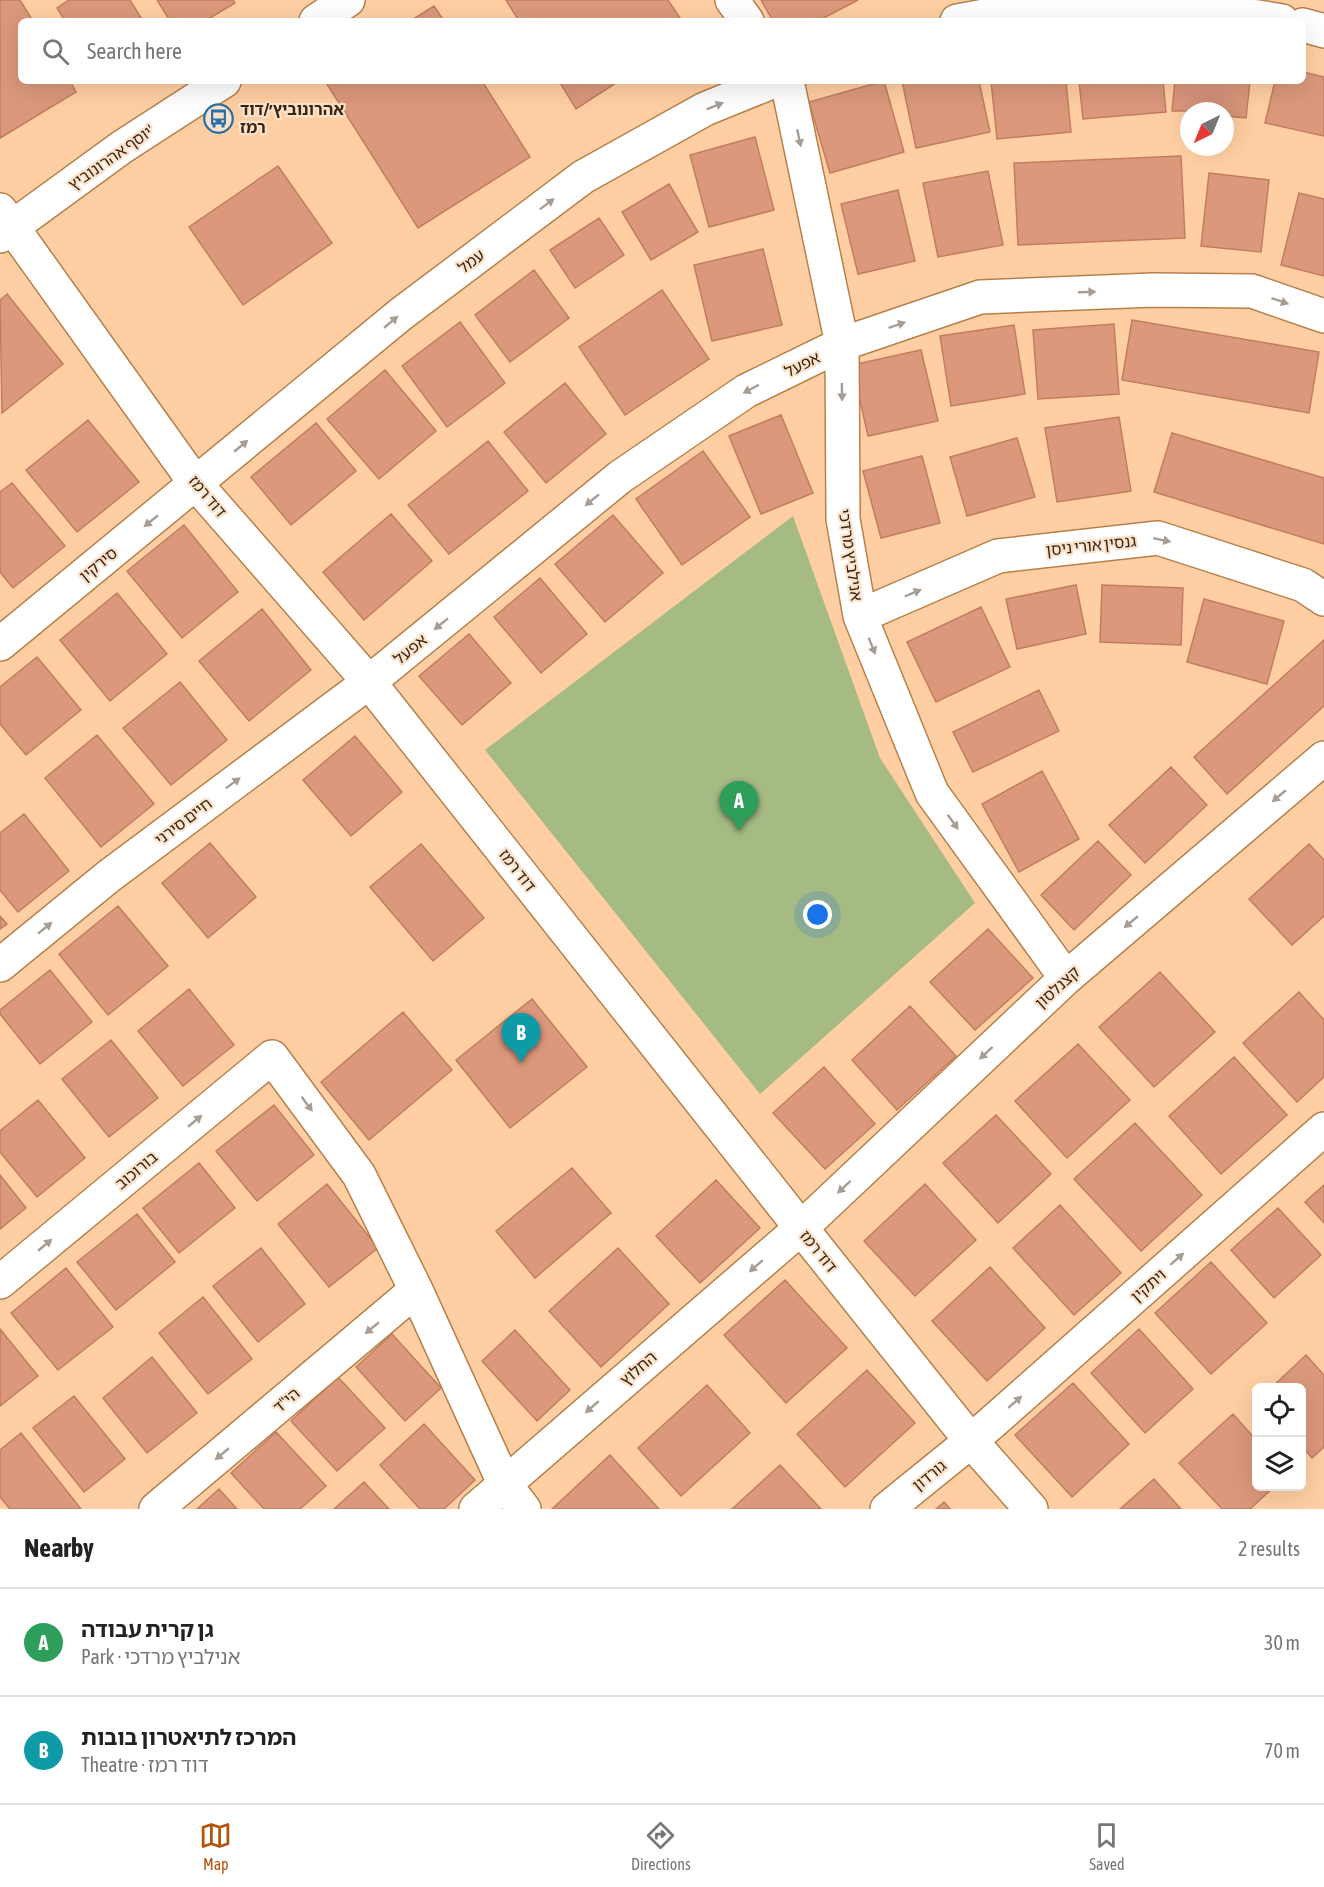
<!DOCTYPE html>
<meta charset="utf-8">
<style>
:root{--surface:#fff;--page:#f2f2f2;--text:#222;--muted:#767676;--line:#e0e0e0;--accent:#b45309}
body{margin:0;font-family:"Asap Condensed","Noto Sans Hebrew",sans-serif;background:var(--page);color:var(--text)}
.controls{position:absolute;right:18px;bottom:18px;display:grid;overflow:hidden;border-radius:9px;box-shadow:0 6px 24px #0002}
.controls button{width:54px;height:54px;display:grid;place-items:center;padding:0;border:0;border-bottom:2px solid var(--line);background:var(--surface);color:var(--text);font:30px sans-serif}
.compass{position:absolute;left:1180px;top:102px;width:54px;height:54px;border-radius:50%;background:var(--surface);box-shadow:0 6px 24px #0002;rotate:223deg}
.you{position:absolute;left:818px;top:915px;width:21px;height:21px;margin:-15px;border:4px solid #fff;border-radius:50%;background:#1a73e8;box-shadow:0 0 0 9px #1a73e833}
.badge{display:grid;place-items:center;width:39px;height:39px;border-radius:50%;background:var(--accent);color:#fff;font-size:20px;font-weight:700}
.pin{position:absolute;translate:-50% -50px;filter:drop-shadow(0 2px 3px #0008)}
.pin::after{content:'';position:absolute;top:32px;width:21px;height:18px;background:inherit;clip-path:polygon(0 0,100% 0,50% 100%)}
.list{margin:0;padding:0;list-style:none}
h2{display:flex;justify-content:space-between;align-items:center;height:78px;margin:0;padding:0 24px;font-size:26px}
h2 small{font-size:20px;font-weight:400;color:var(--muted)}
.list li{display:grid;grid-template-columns:39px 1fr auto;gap:18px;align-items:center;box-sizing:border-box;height:108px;padding:0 24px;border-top:2px solid var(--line)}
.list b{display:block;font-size:22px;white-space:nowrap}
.list p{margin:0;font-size:20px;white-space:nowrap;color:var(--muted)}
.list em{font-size:20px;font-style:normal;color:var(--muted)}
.icon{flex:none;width:33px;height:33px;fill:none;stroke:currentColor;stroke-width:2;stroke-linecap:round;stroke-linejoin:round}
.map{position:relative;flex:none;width:1324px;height:1509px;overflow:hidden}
.search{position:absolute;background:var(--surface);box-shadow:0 6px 24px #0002;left:18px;right:18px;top:18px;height:66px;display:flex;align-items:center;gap:15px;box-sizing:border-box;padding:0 21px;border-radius:9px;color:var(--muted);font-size:22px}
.sheet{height:294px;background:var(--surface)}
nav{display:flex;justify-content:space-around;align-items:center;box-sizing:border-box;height:84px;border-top:2px solid var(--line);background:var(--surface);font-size:16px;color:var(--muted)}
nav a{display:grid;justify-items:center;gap:3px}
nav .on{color:var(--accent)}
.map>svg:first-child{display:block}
</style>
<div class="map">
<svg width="1324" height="1509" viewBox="0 0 1324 1509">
<rect width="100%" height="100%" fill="#ffcfa3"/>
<path fill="#a6ba83" d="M793,516L880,758L975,903L760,1094L485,750Z"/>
<path fill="#db987c" stroke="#c37d5e" stroke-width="1.5" d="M0,0H20L33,21H21V81H70L76,92L0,138Z
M69,0H130L143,21H65L57,8Z
M157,0H233L235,3L205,21H170Z
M506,0H668L682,21H519Z
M761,0H858L818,21H773Z
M434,6L444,21H410Z
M1303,72L1324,77V136L1265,123L1275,81H1303Z
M325,81H482L530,157L418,228Z
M559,81H619L576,109Z
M884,81L904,152L830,173L809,102Z
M902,81H979L990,132L916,148Z
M991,81H1066L1071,132L997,139Z
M1079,81H1163L1166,112L1083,119Z
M1175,81H1250L1246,118L1225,116V111H1172Z
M755,137L774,210L709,227L690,155Z
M1181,156L1185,238L1018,245L1014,163Z
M278,166L332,243L243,305L189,227Z
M988,171L1003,245L938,257L923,183Z
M1209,173L1269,180L1261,252L1201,246Z
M669,184L698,232L651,260L622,212Z
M898,190L915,261L858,274L841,204Z
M1299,193L1324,199V276L1281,265Z
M599,218L624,255L575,288L550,250Z
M763,249L782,325L712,341L694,265Z
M534,270L569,318L510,362L475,315Z
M662,290L709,359L625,415L579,347Z
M7,294L63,364L2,413L0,300Z
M1132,320L1319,352L1309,413L1122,380Z
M460,322L505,383L447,427L402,366Z
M1114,324L1119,394L1038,399L1033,330Z
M1014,325L1025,394L951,406L940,336Z
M921,350L938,421L868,436L852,365Z
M385,370L436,431L379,479L327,419Z
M565,383L606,434L546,483L504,432Z
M781,415L813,493L761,514L729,436Z
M1119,417L1131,491L1057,502L1045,428Z
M88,420L139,482L77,532L26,470Z
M316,423L356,471L291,525L251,477Z
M1172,433L1324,478V544L1154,492Z
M1017,438L1035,497L967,516L950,457Z
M488,441L528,491L449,554L408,505Z
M703,451L750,517L682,565L636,499Z
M922,456L940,523L881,538L863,471Z
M12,483L65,546L13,588L0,572V492Z
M391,514L432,561L364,620L323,572Z
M613,515L663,573L605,622L555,564Z
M184,525L238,592L182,638L127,571Z
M540,578L587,634L541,673L494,617Z
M1076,585L1086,634L1017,649L1006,599Z
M1102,585L1183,588L1181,645L1100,642Z
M117,593L167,654L110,701L60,640Z
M1204,599L1284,621L1267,684L1187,662Z
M981,607L1010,667L936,702L907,642Z
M262,609L311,670L249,721L199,661Z
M469,634L511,683L462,725L419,676Z
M1324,640V706L1227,794L1194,757Z
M37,657L81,710L26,755L0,724V687Z
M180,682L227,740L171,785L123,728Z
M1039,690L1059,731L973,772L953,732Z
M97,735L154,804L101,847L45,778Z
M355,736L402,792L351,836L303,780Z
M1171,767L1207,805L1145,863L1109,825Z
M1042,771L1079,839L1019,872L982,804Z
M24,814L69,871L18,912L0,890V833Z
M1098,841L1131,875L1074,930L1041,895Z
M210,843L256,897L208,938L162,883Z
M421,844L484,918L433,961L370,887Z
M1309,844L1324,860V916L1292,945L1249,899Z
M118,906L168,966L108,1015L59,954Z
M0,916L7,924L0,929Z
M988,929L1033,978L975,1030L930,982Z
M50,970L92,1022L40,1064L0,1014V1010Z
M1160,972L1215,1032L1154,1087L1099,1027Z
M189,989L234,1045L183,1086L138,1031Z
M1299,992L1324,1020V1077L1297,1102L1243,1043Z
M532,999L587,1067L510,1128L456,1060Z
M910,1006L956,1056L897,1110L852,1060Z
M403,1012L452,1070L369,1140L321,1082Z
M111,1040L158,1098L109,1137L62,1079Z
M1078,1044L1130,1100L1067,1158L1015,1101Z
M1234,1057L1287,1115L1221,1174L1169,1116Z
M824,1067L875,1124L825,1169L773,1113Z
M38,1100L85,1158L37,1197L0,1152V1131Z
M274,1105L314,1155L257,1201L216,1151Z
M996,1115L1051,1174L998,1223L943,1163Z
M1135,1123L1202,1195L1141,1251L1074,1179Z
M199,1163L235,1208L179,1253L143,1208Z
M572,1168L611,1213L535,1278L496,1231Z
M0,1175L26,1208L0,1229Z
M716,1180L760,1228L700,1283L656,1236Z
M327,1184L378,1248L329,1287L278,1224Z
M925,1184L976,1240L915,1296L864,1241Z
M1324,1185V1223L1305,1202Z
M1060,1205L1121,1273L1074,1315L1013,1248Z
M1278,1208L1321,1255L1274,1298L1231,1250Z
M137,1214L175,1262L116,1310L77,1262Z
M261,1248L305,1304L258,1342L213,1286Z
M618,1248L669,1304L601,1367L549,1311Z
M1211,1262L1267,1323L1211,1374L1155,1313Z
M990,1267L1045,1328L987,1381L932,1321Z
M66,1268L113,1327L58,1370L11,1313Z
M785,1280L847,1348L786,1403L724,1335Z
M203,1297L252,1359L208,1394L159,1333Z
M0,1329L38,1376L0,1406Z
M1139,1329L1193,1389L1145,1433L1091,1373Z
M515,1330L570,1390L537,1421L482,1361Z
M392,1334L441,1388L405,1421L356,1367Z
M1306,1355L1324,1375V1447L1312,1458L1302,1446V1388H1271Z
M152,1357L197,1413L147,1453L103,1398Z
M867,1370L915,1423L845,1487L797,1434Z
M338,1377L385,1428L337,1471L291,1421Z
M1073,1383L1129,1444L1072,1497L1015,1435Z
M707,1385L750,1433L681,1496L638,1448Z
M74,1396L125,1459L84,1492L33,1428Z
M1233,1414L1256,1440V1486H1275L1250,1509H1222L1179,1463Z
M424,1424L475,1480L444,1509H420L380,1465Z
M276,1432L326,1486L300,1509H264L231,1473Z
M21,1433L81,1509H10L0,1497V1450Z
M610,1455L659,1509H552Z
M780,1465L821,1509H732Z
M1154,1479L1181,1509H1120Z
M364,1482L389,1509H334Z
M219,1489L237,1509H197Z
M944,1502L950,1509H936Z"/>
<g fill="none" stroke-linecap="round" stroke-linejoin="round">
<defs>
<path id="minor" d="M732,0L747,21
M316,21L348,0
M957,21L1024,9L1167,2L1282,21
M1303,25L1324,31
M787,81L842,344L843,519L860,616L932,793L1066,978
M0,210L196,484L369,682L801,1228L971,1441L1031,1509
M0,236L122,147L224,81
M860,616L998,556L1158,538L1303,585L1324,599
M0,644L401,314L583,177L705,109L774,81
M0,965L109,876L369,682L620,477L746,391L842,344L980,297L1153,290L1252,291L1324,316
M0,1282L272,1057L359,1175L416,1290L504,1483L524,1509
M156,1509L416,1290
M476,1509L801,1228L1066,978L1324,758
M887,1509L971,1441L1324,1129"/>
</defs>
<use href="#minor" stroke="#b7804a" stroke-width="36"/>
<use href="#minor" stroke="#fff" stroke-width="33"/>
</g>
<defs><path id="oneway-solid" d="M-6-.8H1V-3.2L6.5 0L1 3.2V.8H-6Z" transform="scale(1.5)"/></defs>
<g fill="#a79d93">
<use href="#oneway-solid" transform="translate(715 106) rotate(-22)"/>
<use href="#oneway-solid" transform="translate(799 138) rotate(78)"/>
<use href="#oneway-solid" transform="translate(547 204) rotate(-37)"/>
<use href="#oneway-solid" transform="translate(1087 292) rotate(-2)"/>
<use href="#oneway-solid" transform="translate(1280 301) rotate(19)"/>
<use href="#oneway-solid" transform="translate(391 322) rotate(-40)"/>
<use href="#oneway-solid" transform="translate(897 325) rotate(-19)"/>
<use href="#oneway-solid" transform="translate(751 389) rotate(152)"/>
<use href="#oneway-solid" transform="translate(842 392) rotate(89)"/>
<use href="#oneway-solid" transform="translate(241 446) rotate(-40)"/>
<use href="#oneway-solid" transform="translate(592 500) rotate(141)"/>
<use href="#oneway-solid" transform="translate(151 521) rotate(141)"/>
<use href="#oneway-solid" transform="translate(1162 540) rotate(12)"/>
<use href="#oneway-solid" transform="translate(913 593) rotate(-23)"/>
<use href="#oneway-solid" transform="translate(441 624) rotate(141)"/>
<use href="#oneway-solid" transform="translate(872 646) rotate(68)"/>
<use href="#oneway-solid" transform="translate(233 783) rotate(-37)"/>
<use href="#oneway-solid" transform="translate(1279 796) rotate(140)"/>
<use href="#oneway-solid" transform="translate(953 822) rotate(54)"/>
<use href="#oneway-solid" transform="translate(1131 922) rotate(140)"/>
<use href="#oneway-solid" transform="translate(45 928) rotate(-39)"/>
<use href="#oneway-solid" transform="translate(986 1053) rotate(137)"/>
<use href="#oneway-solid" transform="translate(307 1104) rotate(53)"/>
<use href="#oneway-solid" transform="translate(195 1121) rotate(-40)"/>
<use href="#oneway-solid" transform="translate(844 1187) rotate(137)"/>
<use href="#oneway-solid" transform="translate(45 1245) rotate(-40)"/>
<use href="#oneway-solid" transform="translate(1177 1259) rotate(-41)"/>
<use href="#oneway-solid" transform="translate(756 1266) rotate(139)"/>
<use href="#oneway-solid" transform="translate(372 1328) rotate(140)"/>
<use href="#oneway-solid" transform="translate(1015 1402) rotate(-41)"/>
<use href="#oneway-solid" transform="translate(592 1407) rotate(139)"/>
<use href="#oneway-solid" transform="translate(222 1454) rotate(140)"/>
</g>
<defs>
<symbol id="bus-ring" viewBox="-11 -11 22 22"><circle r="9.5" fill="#fae2cc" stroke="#2971a5" stroke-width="1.5"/><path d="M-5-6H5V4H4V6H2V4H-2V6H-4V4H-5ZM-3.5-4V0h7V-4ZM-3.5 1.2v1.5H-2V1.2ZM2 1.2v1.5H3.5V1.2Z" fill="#2971a5"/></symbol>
</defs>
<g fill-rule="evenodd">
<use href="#bus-ring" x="202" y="102" width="33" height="33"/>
</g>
<g text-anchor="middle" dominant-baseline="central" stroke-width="4.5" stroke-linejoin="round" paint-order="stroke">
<g font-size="16" font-weight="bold" fill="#3b250e" stroke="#fae2cc" text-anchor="start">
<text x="240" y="109">אהרונוביץ׳/דוד<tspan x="240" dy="18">רמז</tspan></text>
</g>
<g font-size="16" fill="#3b250e" stroke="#fae2cc">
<text transform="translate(111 157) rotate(-35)">יוסף אהרונוביץ'</text>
<text transform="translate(471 261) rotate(-37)">עמל</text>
<text transform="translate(802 364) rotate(-26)">אפעל</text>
<text transform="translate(208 496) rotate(50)">דוד רמז</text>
<text transform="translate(1091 545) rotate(-6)">גנסין אורי ניסן</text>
<text transform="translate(851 555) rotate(82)">אנילביץ מרדכי</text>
<text transform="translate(98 564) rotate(-39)">סירקין</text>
<text transform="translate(410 649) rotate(-39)">אפעל</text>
<text transform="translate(183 821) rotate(-37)">חיים סירני</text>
<text transform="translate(518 870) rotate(52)">דוד רמז</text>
<text transform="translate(1057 987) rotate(-42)">קצנלסון</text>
<text transform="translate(136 1170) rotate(-40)">בורוכוב</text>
<text transform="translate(819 1251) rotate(51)">דוד רמז</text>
<text transform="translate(1148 1285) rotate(-41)">ויתקין</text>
<text transform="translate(638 1368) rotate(-41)">החלוץ</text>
<text transform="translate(286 1400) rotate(-40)">הי"ד</text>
<text transform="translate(929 1475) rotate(-39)">גורדון</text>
</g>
</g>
</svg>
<div class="controls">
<button><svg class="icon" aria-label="locate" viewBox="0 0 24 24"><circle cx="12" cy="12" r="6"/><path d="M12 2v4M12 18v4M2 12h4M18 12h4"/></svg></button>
<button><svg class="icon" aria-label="layers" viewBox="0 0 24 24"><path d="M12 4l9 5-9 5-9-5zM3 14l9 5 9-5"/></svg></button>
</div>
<svg class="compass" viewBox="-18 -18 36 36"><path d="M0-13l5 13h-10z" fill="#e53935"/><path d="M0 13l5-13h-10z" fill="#767676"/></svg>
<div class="you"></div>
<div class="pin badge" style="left:739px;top:831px;background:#2e9e5b">A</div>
<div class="pin badge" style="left:521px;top:1063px;background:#0f9aa8">B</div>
<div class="search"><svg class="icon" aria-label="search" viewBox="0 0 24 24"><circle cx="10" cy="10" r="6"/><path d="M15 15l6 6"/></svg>Search here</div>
</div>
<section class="sheet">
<h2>Nearby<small>2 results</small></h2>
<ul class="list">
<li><span class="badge" style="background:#2e9e5b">A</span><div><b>גן קרית עבודה</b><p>Park · אנילביץ מרדכי</p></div><em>30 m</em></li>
<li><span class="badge" style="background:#0f9aa8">B</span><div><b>המרכז לתיאטרון בובות</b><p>Theatre · דוד רמז</p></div><em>70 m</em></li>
</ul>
</section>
<nav>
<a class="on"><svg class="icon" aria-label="map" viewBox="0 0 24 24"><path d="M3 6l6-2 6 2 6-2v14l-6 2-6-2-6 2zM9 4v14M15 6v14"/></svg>Map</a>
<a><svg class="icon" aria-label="directions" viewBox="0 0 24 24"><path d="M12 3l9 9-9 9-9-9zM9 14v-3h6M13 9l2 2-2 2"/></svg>Directions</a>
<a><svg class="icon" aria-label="saved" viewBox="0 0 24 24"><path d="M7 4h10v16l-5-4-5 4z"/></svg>Saved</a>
</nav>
